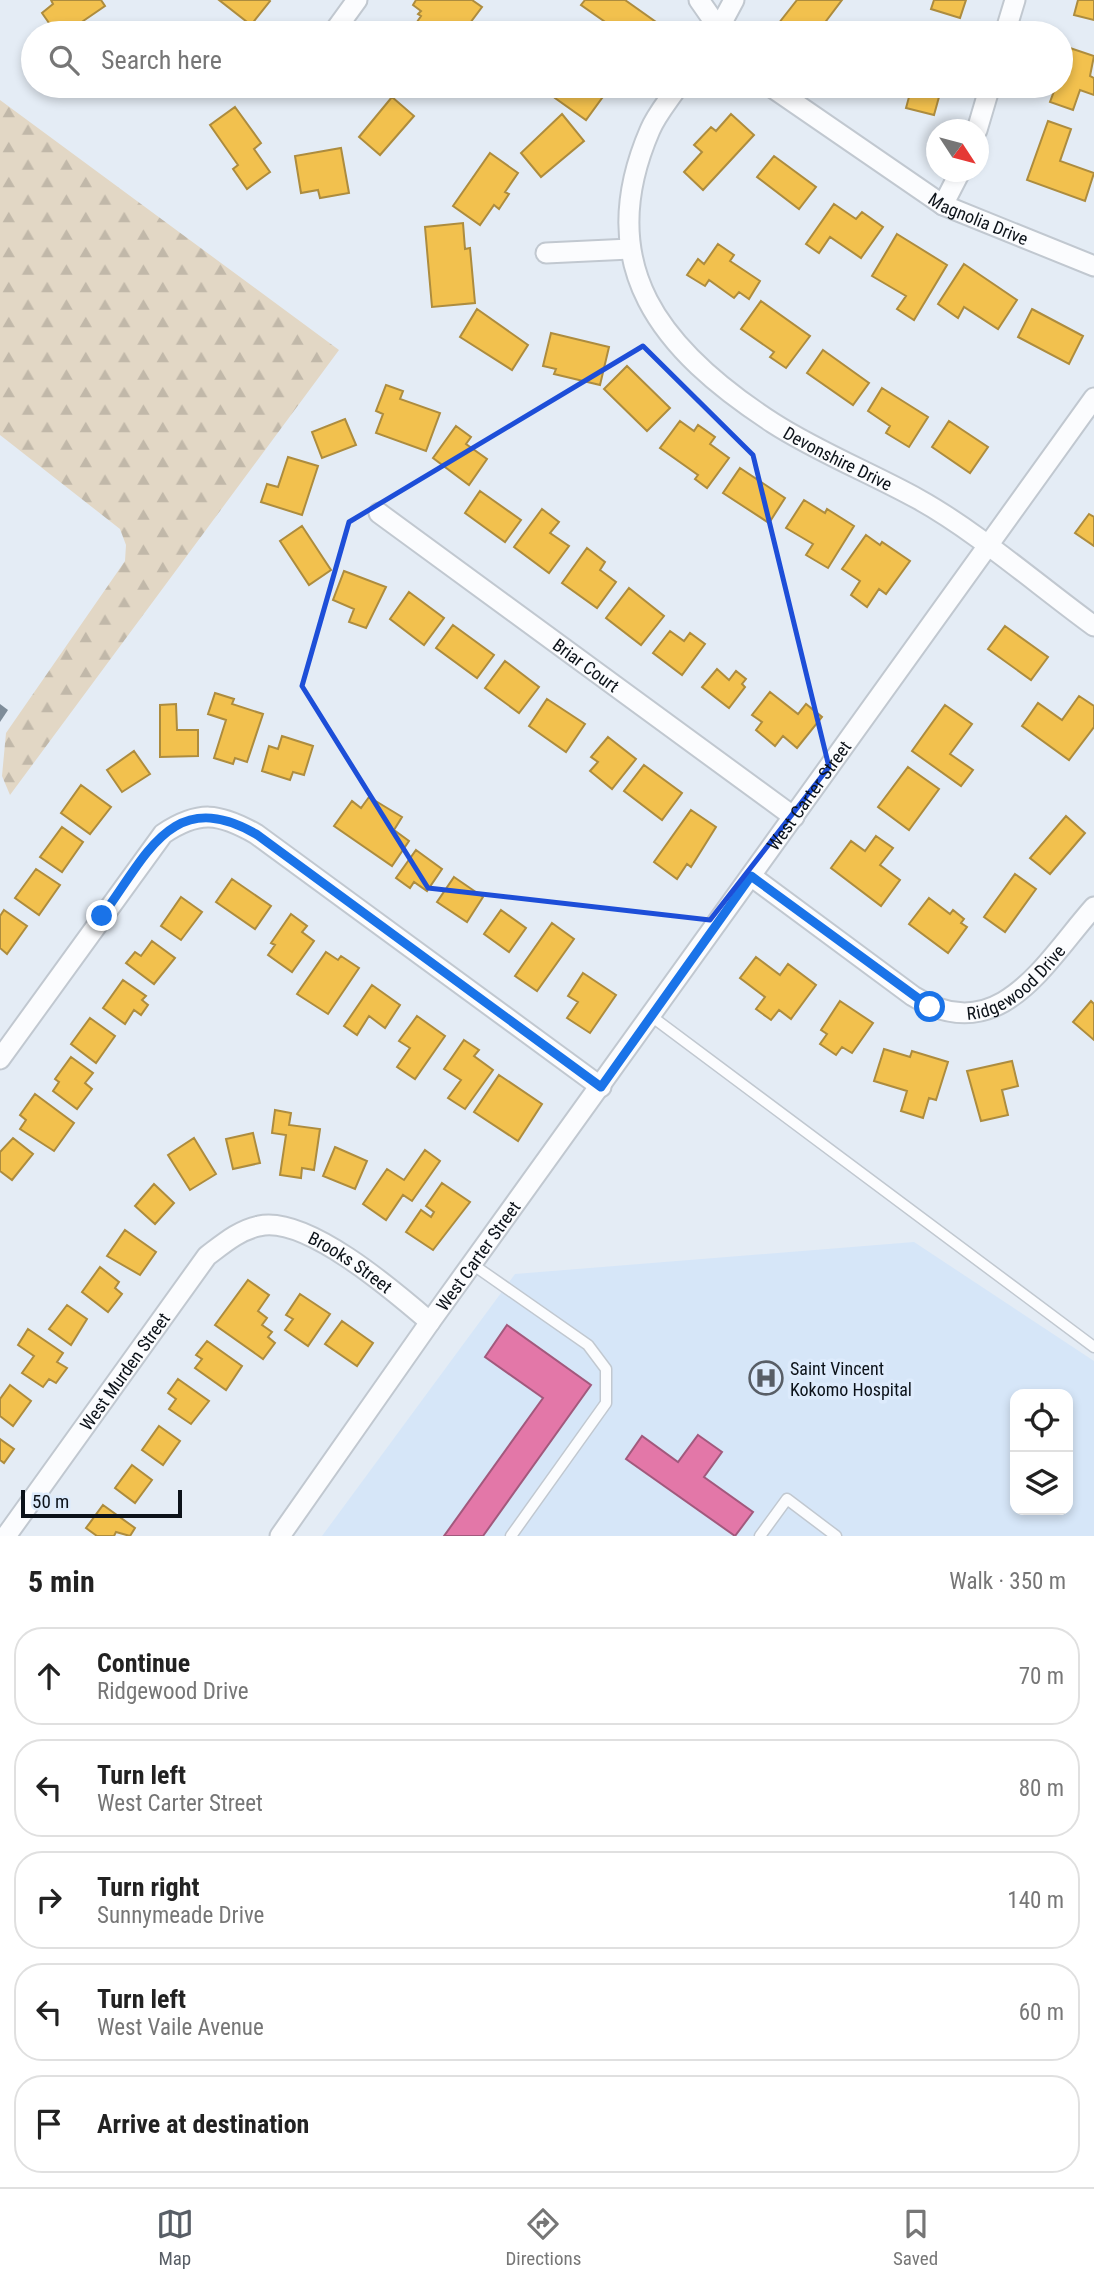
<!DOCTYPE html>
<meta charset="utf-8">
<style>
:root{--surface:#fff;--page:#f2f2f2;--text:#222;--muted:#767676;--line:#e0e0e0;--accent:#585e66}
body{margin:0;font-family:"Roboto Condensed",sans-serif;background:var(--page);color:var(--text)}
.controls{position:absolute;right:21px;bottom:21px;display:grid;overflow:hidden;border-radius:14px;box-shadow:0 4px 10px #0003}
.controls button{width:63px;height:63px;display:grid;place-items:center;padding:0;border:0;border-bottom:2px solid var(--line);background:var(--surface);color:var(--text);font:35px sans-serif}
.compass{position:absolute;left:926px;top:119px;width:63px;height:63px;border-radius:50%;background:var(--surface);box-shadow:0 4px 10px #0003;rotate:126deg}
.scale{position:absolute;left:21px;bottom:18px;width:161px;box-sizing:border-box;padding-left:7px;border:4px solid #0c1219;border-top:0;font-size:19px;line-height:24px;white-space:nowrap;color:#0c1219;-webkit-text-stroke:5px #ddebfc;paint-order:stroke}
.stop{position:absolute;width:21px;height:21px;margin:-16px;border:5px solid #1a73e8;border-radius:50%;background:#fff}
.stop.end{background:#1a73e8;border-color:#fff;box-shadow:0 2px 7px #0008}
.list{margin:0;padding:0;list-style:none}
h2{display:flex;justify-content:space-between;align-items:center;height:91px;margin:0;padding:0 28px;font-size:30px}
h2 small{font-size:23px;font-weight:400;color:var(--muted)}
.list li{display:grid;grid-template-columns:46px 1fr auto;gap:21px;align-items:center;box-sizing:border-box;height:98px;margin:0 14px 14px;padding:0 14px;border:2px solid var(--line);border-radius:28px}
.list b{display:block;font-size:26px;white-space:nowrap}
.list p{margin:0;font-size:23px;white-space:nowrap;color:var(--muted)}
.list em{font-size:23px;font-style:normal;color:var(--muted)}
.icon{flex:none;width:38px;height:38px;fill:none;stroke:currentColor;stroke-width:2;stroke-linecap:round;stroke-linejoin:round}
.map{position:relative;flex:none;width:1094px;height:1536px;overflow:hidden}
.search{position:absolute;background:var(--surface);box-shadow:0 4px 10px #0003;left:21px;right:21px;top:21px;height:77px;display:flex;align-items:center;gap:18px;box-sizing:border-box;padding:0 24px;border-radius:38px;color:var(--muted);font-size:26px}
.sheet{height:651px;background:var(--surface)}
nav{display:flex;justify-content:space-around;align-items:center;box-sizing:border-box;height:98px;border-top:2px solid var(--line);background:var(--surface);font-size:19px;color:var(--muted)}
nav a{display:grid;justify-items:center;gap:4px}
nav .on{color:var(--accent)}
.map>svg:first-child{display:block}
</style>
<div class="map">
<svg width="1094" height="1536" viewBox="0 0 1094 1536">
<defs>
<pattern id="forest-firs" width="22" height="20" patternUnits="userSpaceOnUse" patternTransform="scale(1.75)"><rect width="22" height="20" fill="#e2d7c5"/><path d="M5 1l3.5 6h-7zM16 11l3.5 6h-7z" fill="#c1b8a9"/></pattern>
</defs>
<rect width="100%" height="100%" fill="#e4ecf5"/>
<path fill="#d6e6f8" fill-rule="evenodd" d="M914,1242L1094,1361V1536H322L515,1274ZM1015,1394H1068V1510H1015Z"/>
<path fill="url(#forest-firs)" d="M0,100L339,350L10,795L2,776L6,733L125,561L126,545L120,529L0,435Z"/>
<path fill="#f2c14e" stroke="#ad8c3e" stroke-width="2" d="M51,0H101L105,6L73,28L76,33H56L42,13L53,4Z
M219,0H269L270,1L251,25Z
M416,0H472L482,7L464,31L453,23L445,33H427L415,25L421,16L418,14L421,11L413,5Z
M585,0H625L663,27L658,33H621L581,5Z
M797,0H842L817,33H782L775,28Z
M934,0H966L960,18L931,9Z
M1078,0H1094V20L1074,15Z
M1061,45L1094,56L1090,76L1094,78V95L1080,90L1073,110L1050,102L1056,86H1061Z
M192,86H219V92L192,90Z
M564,86H605L599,95L602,98L586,120L555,98Z
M912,86H942L934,115L906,108Z
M392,97L414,116L380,155L359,137Z
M235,107L261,143L254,149L270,172L247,189L233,169L238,165L210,125Z
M562,114L584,141L541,177L521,153Z
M731,114L754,135L703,190L684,172L702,152L694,145L711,127L716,131Z
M1048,121L1071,129L1060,161L1094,173L1085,201L1027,180Z
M341,148L349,193L320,198L318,190L301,193L295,156Z
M490,153L518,173L505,192L509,194L499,209L494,205L480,225L453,206Z
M774,156L816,187L799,209L757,177Z
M834,204L856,219L862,212L883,227L861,258L830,237L819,253L806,244Z
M463,223L465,249L470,248L475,303L432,307L425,227Z
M897,234L947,265L914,320L897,309L906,296L872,276Z
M718,244L734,255L730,261L760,281L749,299L739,292L734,298L709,280L705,286L687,275L698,259L704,264Z
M964,264L1017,300L998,329L964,307L958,318L938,304Z
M761,301L810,336L786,368L770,357L774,352L741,329Z
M477,309L528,345L512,370L460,337Z
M1032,309L1083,336L1069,364L1018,337Z
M551,333L609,347L600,385L554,374L556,369L543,366Z
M823,350L869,383L853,405L807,373Z
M627,366L670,408L647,431L604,389Z
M386,385L403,391L400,399L440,413L426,451L376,433L383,414L376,411Z
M882,388L928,417L909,447L886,433L890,426L868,411Z
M345,419L356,445L322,458L312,432Z
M680,421L694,431L698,425L715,437L710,444L729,458L707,488L695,479L698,475L660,448Z
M949,421L988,447L970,473L932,447Z
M456,426L471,437L466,444L487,459L469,485L433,458Z
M288,457L318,466L302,515L261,502L267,484L278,487Z
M740,468L785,498L769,523L723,493Z
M480,491L521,520L505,542L465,513Z
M804,500L825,513L827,509L854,526L828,568L806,555L813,544L786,528Z
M542,509L559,522L550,533L569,546L549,573L514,547Z
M1089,514L1094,517V546L1075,533Z
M302,526L331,570L309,585L280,541Z
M866,535L880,545L882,542L910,561L886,594L879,589L867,607L851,595L860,581L842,569Z
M587,548L605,562L600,570L616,582L597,608L562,583Z
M344,571L386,587L366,628L349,622L354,609L333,600Z
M629,588L664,616L641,645L606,618Z
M409,592L444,618L424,645L390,619Z
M453,625L494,655L477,678L436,648Z
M1005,626L1048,657L1031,680L988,649Z
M670,631L684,641L690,633L705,644L682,675L653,653Z
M505,661L539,687L519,713L485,688Z
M717,669L729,680L736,671L746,679L742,684L745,687L729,708L702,687Z
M770,692L798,714L806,704L822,717L797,748L783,736L775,746L756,730L762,722L752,715Z
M215,693L234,699L232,704L263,714L247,762L235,758L233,764L214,758L226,720L208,714Z
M1079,696L1094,706V727L1069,760L1022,726L1038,703L1062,720Z
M547,699L585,724L566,752L529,726Z
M176,704L177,730H198V756L160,757V705Z
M945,705L972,724L950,754L973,770L961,786L912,751Z
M282,736L313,746L304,775L293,772L290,780L262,771L269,746L278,749Z
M608,737L636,759L612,789L590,771L598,762L591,757Z
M134,751L150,774L122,792L107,770Z
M644,765L682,793L662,820L624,791Z
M908,767L939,789L909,830L878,807Z
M81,785L111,807L90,834L61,813Z
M369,797L402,817L394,830L409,841L392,866L334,826L352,801L361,808Z
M691,810L716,827L691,867L687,864L677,879L654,862Z
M1066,816L1085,833L1050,874L1030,858Z
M62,827L83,842L62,872L40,857Z
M876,836L893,848L880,865L900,880L881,906L831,868L851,841L865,851Z
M416,850L442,869L427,891L414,882L410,888L396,878Z
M36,869L60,885L39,915L15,898Z
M1015,874L1036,889L1005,932L984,917Z
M454,877L483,897L467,922L437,902Z
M232,879L271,906L255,929L216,902Z
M181,897L202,912L181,940L161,926Z
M929,898L950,914L953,910L964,919L961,923L967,927L948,953L909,924Z
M4,910L27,926L7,954L0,948V916Z
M501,910L526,928L509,952L484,934Z
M291,914L307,926L302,932L314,941L292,972L268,955L275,945L271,943Z
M552,923L574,939L537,991L515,976Z
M152,941L175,958L154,984L126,963L135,952L141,956Z
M326,952L338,960L341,956L359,968L328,1014L297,994Z
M756,957L780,975L788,964L816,985L791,1019L779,1010L771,1020L756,1009L765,997L740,978Z
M583,973L616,995L590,1033L567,1018L578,1002L568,996Z
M123,980L146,996L142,1000L148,1005L141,1015L134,1010L125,1024L103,1008Z
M372,985L400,1005L385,1028L369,1016L357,1035L344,1026Z
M840,1001L873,1023L852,1053L842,1047L836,1055L820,1044L827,1034L821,1030Z
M1091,1001L1094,1004V1040L1073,1022Z
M417,1016L445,1036L415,1079L397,1067L410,1048L399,1041Z
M90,1018L115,1036L96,1063L71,1044Z
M464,1040L479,1050L474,1056L493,1070L465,1109L448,1098L461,1080L444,1069Z
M884,1049L910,1057L912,1051L948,1062L936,1100L929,1098L923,1118L901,1111L907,1091L874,1081Z
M71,1057L93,1073L85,1083L92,1089L77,1109L53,1091L59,1082L55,1079Z
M1012,1061L1018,1086L1002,1090L1008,1115L981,1121L967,1071Z
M499,1075L542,1104L518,1141L474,1112Z
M35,1094L74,1123L54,1151L20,1129L26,1120L20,1115Z
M275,1110L291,1113L289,1125L320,1129L314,1170L302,1168L301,1178L280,1175L286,1135L272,1133Z
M253,1133L260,1163L233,1169L226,1139Z
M13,1138L33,1154L12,1180L0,1171V1152Z
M194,1138L216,1174L190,1190L168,1155Z
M335,1147L367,1161L355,1189L323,1176Z
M425,1150L440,1161L412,1201L403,1195L386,1220L363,1204L387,1169L404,1180Z
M442,1183L470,1202L433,1250L406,1232L421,1210L431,1217L434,1212L426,1206Z
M154,1184L174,1203L155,1224L135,1206Z
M125,1230L156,1252L140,1275L107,1256Z
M100,1267L119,1282L115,1288L122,1294L108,1312L82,1292Z
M248,1280L269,1295L258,1311L267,1318L262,1325L272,1332L268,1337L275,1343L263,1359L215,1325Z
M300,1294L330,1314L308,1346L285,1330L293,1319L286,1315Z
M67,1305L87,1319L71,1345L49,1329Z
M342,1321L373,1343L357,1366L325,1344Z
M28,1329L63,1353L57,1362L67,1368L56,1383L49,1379L43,1387L22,1373L34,1356L18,1345Z
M207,1341L242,1366L226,1390L195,1368L202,1359L196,1355Z
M178,1379L209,1401L191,1424L169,1409L176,1399L168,1393Z
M10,1385L31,1401L13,1426L0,1416V1399Z
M159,1426L180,1441L163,1465L142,1450Z
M0,1439L14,1449L4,1463L0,1460Z
M132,1465L152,1480L135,1503L115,1488Z
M103,1505L135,1528L130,1536L116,1532L114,1536H97L86,1528Z"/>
<path fill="#e377a8" stroke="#a2597d" stroke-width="2" d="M507,1325L591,1385L483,1536H444L543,1398L485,1357Z
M698,1435L722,1452L704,1477L753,1512L735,1536L626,1459L642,1436L678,1462Z"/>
<path fill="#7e8c99" d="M0,704L8,710L0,722Z"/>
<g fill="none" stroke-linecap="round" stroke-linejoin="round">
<defs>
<path id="service" d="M651,1016L1094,1347
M472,1264L588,1345L606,1369V1403L511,1536
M760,1536L787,1499L836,1536"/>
<g id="minor">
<path d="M699,0L722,33"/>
<path d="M719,28L734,0"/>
<path d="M333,33L357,0"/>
<path d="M1005,33L1015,0"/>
<path id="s1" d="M678,86C669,100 656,115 650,130C591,266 662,351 773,423C818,452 871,473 918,499C976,531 1039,586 1094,626"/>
<path id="s2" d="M770,86L943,205L1094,266"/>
<path d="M977,130L990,86"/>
<path d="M943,205L960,172"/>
<path d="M546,253L630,249"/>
<path id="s3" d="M379,513L794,817"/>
<path id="s4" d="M751,876L913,996C999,1050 1045,962 1094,907"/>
<path d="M0,1059L163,834C199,810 219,813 256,834L601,1087"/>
<path id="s5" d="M6,1536L207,1256C223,1244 239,1230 259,1226C306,1215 394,1291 430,1322"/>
<path id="s6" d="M280,1536L430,1322L1094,398"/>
</g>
</defs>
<use href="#service" stroke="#c1c8d0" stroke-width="13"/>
<use href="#minor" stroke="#c1c8d0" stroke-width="23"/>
<use href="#service" stroke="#fbfcfe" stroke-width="10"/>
<use href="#minor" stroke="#fbfcfe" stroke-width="19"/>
</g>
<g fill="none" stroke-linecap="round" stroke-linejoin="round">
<path stroke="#1a73e8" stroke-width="9" d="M102,916C146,857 172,785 256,834L601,1087L751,876L930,1007"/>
</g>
<path fill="none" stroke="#1d4ed8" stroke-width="5" stroke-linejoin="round" d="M643,346L753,455L829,767L710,920L428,888L302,686L349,522Z"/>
<defs>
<symbol id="hospital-ring" viewBox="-11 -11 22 22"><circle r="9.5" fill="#ddebfc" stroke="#585e66" stroke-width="1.5"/><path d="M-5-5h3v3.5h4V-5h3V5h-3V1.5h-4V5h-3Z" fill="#585e66"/></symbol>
</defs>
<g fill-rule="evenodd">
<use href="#hospital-ring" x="747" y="1359" width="38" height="38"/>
</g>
<g text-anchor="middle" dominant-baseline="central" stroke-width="7" stroke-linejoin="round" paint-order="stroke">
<g font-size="18" fill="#0c1219" stroke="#ddebfc">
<text stroke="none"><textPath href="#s2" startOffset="248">Magnolia Drive</textPath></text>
<text stroke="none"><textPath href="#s1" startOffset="480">Devonshire Drive</textPath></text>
<text stroke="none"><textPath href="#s3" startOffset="257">Briar Court</textPath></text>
<text stroke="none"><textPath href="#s6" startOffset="910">West Carter Street</textPath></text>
<text stroke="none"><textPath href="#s4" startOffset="318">Ridgewood Drive</textPath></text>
<text stroke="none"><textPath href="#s6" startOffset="343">West Carter Street</textPath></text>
<text stroke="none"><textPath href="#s5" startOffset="506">Brooks Street</textPath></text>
<text stroke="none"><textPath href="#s5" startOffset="203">West Murden Street</textPath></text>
</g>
<g font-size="18" fill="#0c1219" stroke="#ddebfc" text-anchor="start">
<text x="790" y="1368">Saint Vincent<tspan x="790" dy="21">Kokomo Hospital</tspan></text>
</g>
</g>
</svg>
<div class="controls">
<button><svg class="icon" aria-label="locate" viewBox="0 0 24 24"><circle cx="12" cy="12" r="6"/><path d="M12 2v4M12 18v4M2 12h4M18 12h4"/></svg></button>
<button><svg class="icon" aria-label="layers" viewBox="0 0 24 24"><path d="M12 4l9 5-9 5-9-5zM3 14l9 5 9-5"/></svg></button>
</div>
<svg class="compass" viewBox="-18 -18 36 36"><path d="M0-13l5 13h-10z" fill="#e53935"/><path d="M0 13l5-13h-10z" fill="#767676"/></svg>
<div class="scale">50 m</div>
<div class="stop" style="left:930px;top:1007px"></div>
<div class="stop end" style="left:102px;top:916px"></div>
<div class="search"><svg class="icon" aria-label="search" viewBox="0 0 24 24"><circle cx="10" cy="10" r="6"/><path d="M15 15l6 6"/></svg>Search here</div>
</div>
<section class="sheet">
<h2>5 min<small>Walk · 350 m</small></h2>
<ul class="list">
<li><svg class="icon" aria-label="ahead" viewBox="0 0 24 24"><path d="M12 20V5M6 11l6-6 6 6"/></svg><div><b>Continue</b><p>Ridgewood Drive</p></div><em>70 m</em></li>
<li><svg class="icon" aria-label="left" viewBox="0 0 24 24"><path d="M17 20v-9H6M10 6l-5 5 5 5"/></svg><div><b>Turn left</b><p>West Carter Street</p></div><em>80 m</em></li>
<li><svg class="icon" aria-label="right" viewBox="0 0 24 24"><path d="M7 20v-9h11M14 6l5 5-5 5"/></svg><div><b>Turn right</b><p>Sunnymeade Drive</p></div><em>140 m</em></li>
<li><svg class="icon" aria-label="left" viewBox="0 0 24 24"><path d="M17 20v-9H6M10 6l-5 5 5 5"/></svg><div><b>Turn left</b><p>West Vaile Avenue</p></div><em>60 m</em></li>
<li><svg class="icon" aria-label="arrive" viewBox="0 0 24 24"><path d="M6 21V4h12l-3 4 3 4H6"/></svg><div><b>Arrive at destination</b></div></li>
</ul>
</section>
<nav>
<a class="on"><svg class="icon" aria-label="map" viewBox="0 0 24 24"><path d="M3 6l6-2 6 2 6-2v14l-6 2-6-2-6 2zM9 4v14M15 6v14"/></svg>Map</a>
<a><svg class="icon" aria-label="directions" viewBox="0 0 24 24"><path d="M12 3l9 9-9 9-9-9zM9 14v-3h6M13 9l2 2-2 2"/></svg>Directions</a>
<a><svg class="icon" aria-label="saved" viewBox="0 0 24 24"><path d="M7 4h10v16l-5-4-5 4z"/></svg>Saved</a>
</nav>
